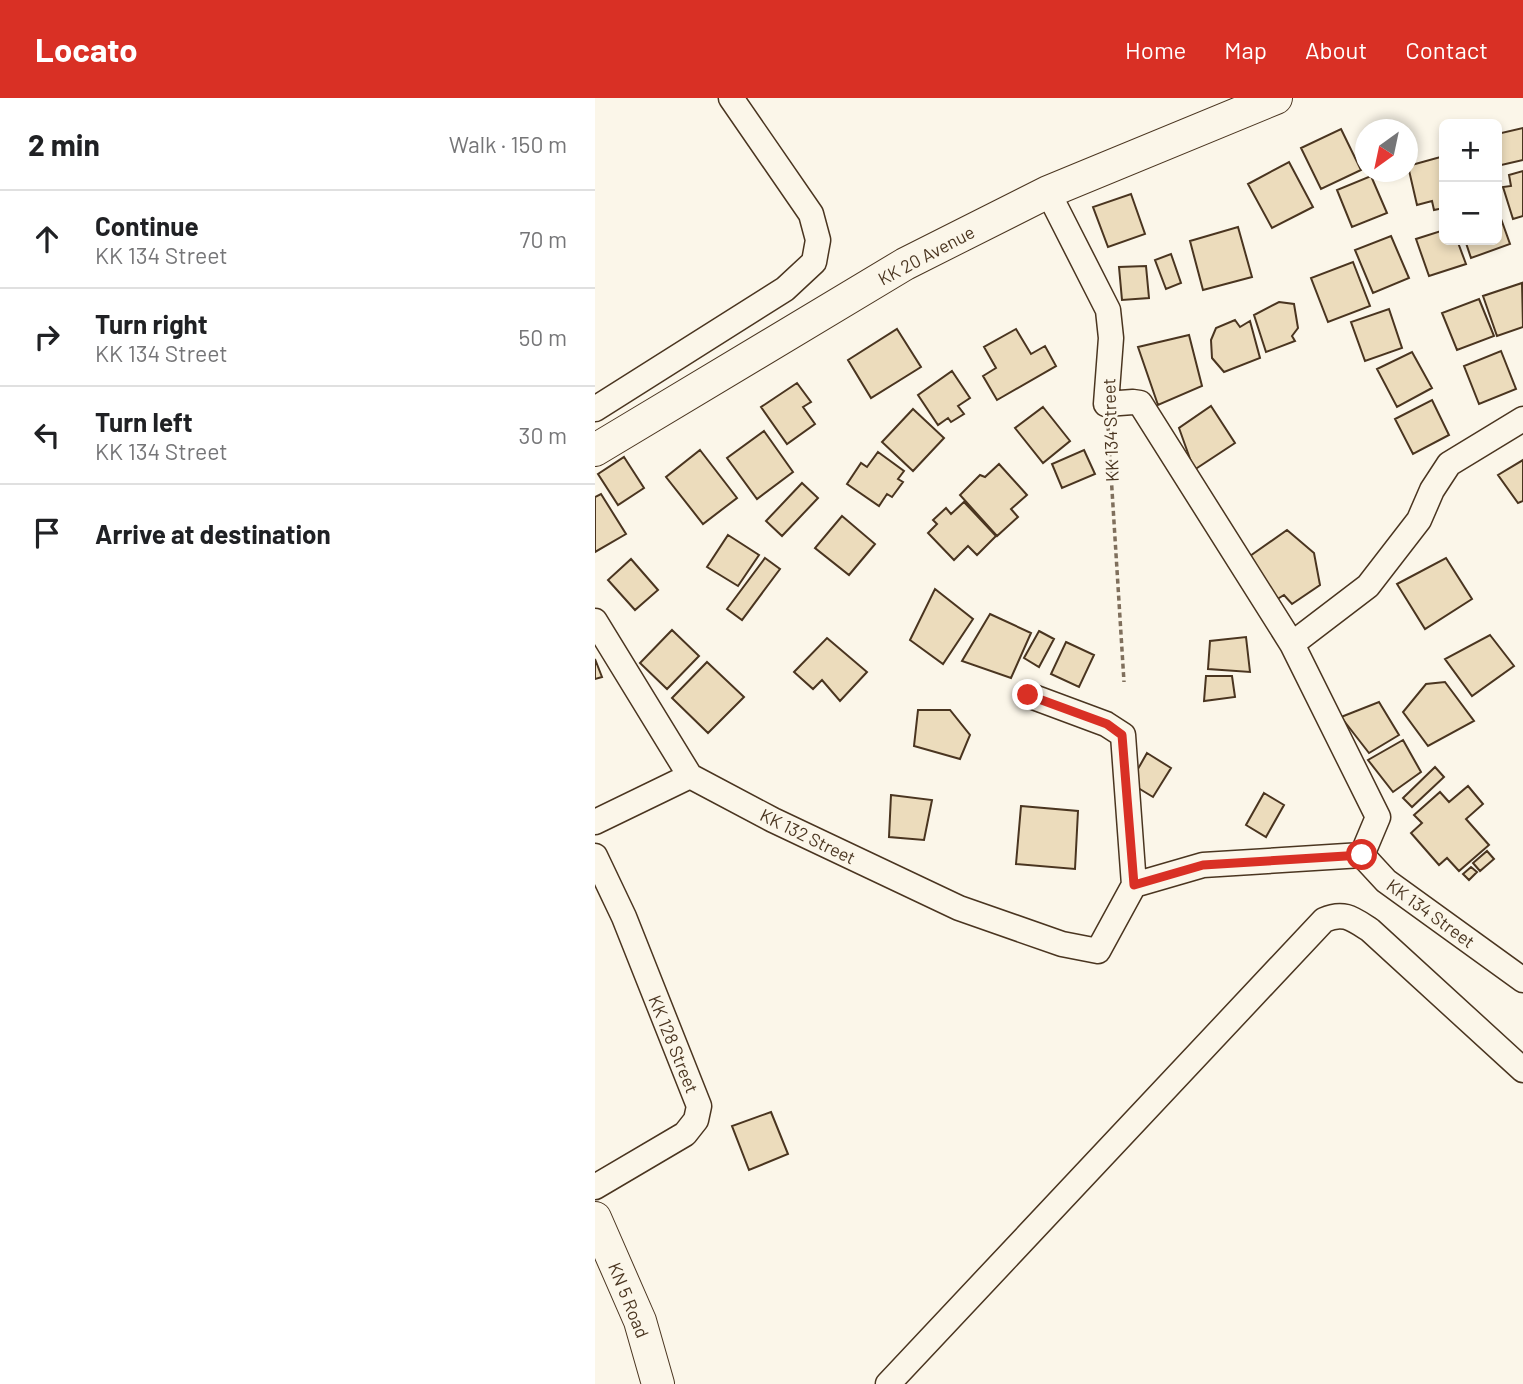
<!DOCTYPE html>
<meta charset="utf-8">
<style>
:root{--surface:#fff;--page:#f2f2f2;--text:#202124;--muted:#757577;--line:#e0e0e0;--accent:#d93025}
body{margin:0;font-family:Barlow,sans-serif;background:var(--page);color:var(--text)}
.controls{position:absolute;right:21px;top:21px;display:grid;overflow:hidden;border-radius:10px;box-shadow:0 4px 10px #0003}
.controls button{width:63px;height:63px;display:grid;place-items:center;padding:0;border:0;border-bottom:2px solid var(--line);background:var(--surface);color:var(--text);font:35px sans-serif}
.compass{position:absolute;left:760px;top:21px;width:63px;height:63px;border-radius:50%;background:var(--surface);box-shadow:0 4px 10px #0003;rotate:213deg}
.stop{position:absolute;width:21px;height:21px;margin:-16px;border:5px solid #d93025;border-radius:50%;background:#fff}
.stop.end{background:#d93025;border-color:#fff;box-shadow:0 2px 7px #0008}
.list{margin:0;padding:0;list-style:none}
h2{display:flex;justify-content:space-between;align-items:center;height:91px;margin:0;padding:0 28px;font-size:30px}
h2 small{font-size:23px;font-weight:400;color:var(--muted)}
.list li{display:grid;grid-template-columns:46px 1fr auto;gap:21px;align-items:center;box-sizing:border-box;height:98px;padding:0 28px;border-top:2px solid var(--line)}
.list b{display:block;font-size:26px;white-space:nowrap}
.list p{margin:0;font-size:23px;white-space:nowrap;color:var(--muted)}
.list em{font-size:23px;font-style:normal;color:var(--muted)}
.icon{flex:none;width:38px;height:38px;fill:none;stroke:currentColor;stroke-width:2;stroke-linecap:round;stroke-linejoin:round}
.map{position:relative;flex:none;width:928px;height:1286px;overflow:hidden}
header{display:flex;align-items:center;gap:42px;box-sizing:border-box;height:98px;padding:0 35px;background:var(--accent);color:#fff}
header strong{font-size:33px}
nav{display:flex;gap:38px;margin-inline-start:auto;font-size:24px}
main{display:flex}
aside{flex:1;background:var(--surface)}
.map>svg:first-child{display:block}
</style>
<header>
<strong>Locato</strong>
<nav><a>Home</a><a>Map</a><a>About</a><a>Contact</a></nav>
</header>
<main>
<aside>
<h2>2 min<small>Walk · 150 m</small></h2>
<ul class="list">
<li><svg class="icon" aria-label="ahead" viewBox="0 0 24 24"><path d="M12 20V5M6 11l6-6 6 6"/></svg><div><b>Continue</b><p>KK 134 Street</p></div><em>70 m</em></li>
<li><svg class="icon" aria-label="right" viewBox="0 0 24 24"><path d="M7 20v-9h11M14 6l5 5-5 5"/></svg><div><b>Turn right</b><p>KK 134 Street</p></div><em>50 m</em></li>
<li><svg class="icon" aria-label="left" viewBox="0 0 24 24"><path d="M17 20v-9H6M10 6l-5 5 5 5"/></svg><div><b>Turn left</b><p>KK 134 Street</p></div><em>30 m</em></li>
<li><svg class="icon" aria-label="arrive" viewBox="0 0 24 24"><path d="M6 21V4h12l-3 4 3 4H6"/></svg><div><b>Arrive at destination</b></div></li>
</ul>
</aside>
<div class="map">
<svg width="928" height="1286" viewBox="0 0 928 1286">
<rect width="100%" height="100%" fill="#fbf6e9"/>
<path fill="#ecdcbc" stroke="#4a3520" stroke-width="2" d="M928,30V62L902,68V36Z
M746,31L766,72L726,91L706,50Z
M849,58V110L839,112L837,103L822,107L813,68Z
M694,64L718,109L677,130L653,86Z
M928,73V118L918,121L908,89L916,88L914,77Z
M776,78L792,115L757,129L742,92Z
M536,96L550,136L513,149L498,109Z
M905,118L915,146L876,160L870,142H902V119Z
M643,129L657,179L608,192L595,143Z
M849,132V142H862L871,166L834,178L821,141Z
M796,138L814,180L778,195L760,152Z
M576,156L586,185L571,191L560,162Z
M758,164L775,208L733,224L716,180Z
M551,168L554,200L527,202L524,169Z
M927,185L928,229L902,238L888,198Z
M884,201L899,238L862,252L847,215Z
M684,204L699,206L703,230L697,238L700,243L671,254L659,217Z
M794,211L807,250L770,263L756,224Z
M640,222L645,229L655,223L665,260L629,274L617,260L616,242L621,230Z
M302,231L326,269L276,300L253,262Z
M421,231L436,256L450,248L461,268L402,302L388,278L401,270L389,249Z
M594,237L607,288L563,307L543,249Z
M906,253L921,291L884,306L869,268Z
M817,254L837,290L802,309L782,271Z
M357,273L375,300L363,308L369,316L356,324L353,320L343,327L323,297Z
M202,285L216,304L208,309L220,326L192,346L166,309Z
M837,302L854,337L818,356L800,321Z
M616,308L640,345L599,372L584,330Z
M448,309L475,343L448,365L420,330Z
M318,311L349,340L318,373L287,344Z
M169,333L198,374L162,401L132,360Z
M105,352L142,400L108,426L71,379Z
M489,352L500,376L467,390L457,366Z
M283,354L309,373L303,381L308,384L297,399L292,396L284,408L252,386L266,365L272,369Z
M29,359L49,390L23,407L3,376Z
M928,362V403L923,405L903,377Z
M404,366L432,397L416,411L423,419L402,438L365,397L385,377L390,379Z
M207,385L223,400L187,438L171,423Z
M6,396L31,436L0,454V399Z
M369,404L401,438L382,457L373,448L359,462L333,435L342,426L338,422L351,410L356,416Z
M247,418L280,446L254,477L220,450Z
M692,432L719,455L725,487L697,506L689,497L679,503L655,458Z
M133,437L164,457L143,488L112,469Z
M170,460L185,471L147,522L132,511Z
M851,460L877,501L830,531L802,486Z
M36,461L63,492L40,512L13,482Z
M340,491L378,521L348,566L315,542Z
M395,516L436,535L416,580L367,563Z
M77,532L104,558L72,591L45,565Z
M444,533L459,541L444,569L429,560Z
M895,537L919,568L877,598L850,561Z
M651,539L655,574L613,571L615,543Z
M232,540L272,574L245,603L227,582L218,591L199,574Z
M471,544L499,557L484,589L456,576Z
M0,561L7,579L0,581Z
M112,564L149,599L113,635L77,600Z
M611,578H637L640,599L609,603Z
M850,584L879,623L833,648L808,614L831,586Z
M784,604L804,637L774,655L746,619Z
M323,612H355L375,637L365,661L319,648Z
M808,642L826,674L798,694L773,662Z
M552,655L576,670L558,699L535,685Z
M840,669L849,679L817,709L808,700Z
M873,688L888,706L871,721L894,747L864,773L852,760L844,767L816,735L827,725L819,717L845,694L854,704Z
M669,695L689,707L671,739L651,727Z
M296,697L337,702L329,742L294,739Z
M426,708L483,713L480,771L421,766Z
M892,753L899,761L885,773L878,765Z
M876,769L882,774L874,782L868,776Z
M176,1014L193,1056L154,1072L137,1028Z"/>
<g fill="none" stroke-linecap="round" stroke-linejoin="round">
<defs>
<path id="minor" d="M453,94L513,212L516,240L511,306L538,304L545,305L697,546L783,719L767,757
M0,311L190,191L219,164L223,142L216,116L136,0
M0,523L95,678L178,722L364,810L467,846L503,853L539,787
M697,546L773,488L824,422L837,392L854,366L928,321
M433,597L511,626L528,637L539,787L608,767L767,757L791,783L928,882
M0,724L95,678
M0,758L29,819L104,1008L101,1022L90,1036L0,1089
M293,1286L729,822C749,813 758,821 775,832L928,972"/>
<path id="major" d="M0,352L310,166L453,94L681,0
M0,1120L45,1223L63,1286"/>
</defs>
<use href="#minor" stroke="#4a3520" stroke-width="27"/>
<use href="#major" stroke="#4a3520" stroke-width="34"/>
<path stroke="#7f6f5c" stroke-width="3.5" stroke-dasharray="5 3.5" stroke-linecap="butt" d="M513,328L529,584"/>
<use href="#minor" stroke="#fbf6e9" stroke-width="24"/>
<use href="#major" stroke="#fbf6e9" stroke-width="32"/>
</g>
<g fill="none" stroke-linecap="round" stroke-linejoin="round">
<path stroke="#d93025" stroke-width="9" d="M433,597L512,626L527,637L539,787L608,767L767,757"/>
</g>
<g text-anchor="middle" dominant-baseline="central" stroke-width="5" stroke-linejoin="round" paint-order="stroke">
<g font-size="18" fill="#4a3520" stroke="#fbf6e9">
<text transform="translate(331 157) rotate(-28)">KK 20 Avenue</text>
<text transform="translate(515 332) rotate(-92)">KK 134 Street</text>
<text transform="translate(213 738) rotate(26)">KK 132 Street</text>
<text transform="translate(836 815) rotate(36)">KK 134 Street</text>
<text transform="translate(79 946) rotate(68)">KK 128 Street</text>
<text transform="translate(34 1202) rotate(68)">KN 5 Road</text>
</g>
</g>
</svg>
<div class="controls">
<button>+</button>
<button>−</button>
</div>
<svg class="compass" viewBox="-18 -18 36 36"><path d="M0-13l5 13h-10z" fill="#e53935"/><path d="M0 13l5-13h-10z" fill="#757577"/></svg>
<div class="stop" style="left:767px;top:757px"></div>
<div class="stop end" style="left:433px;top:597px"></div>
</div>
</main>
